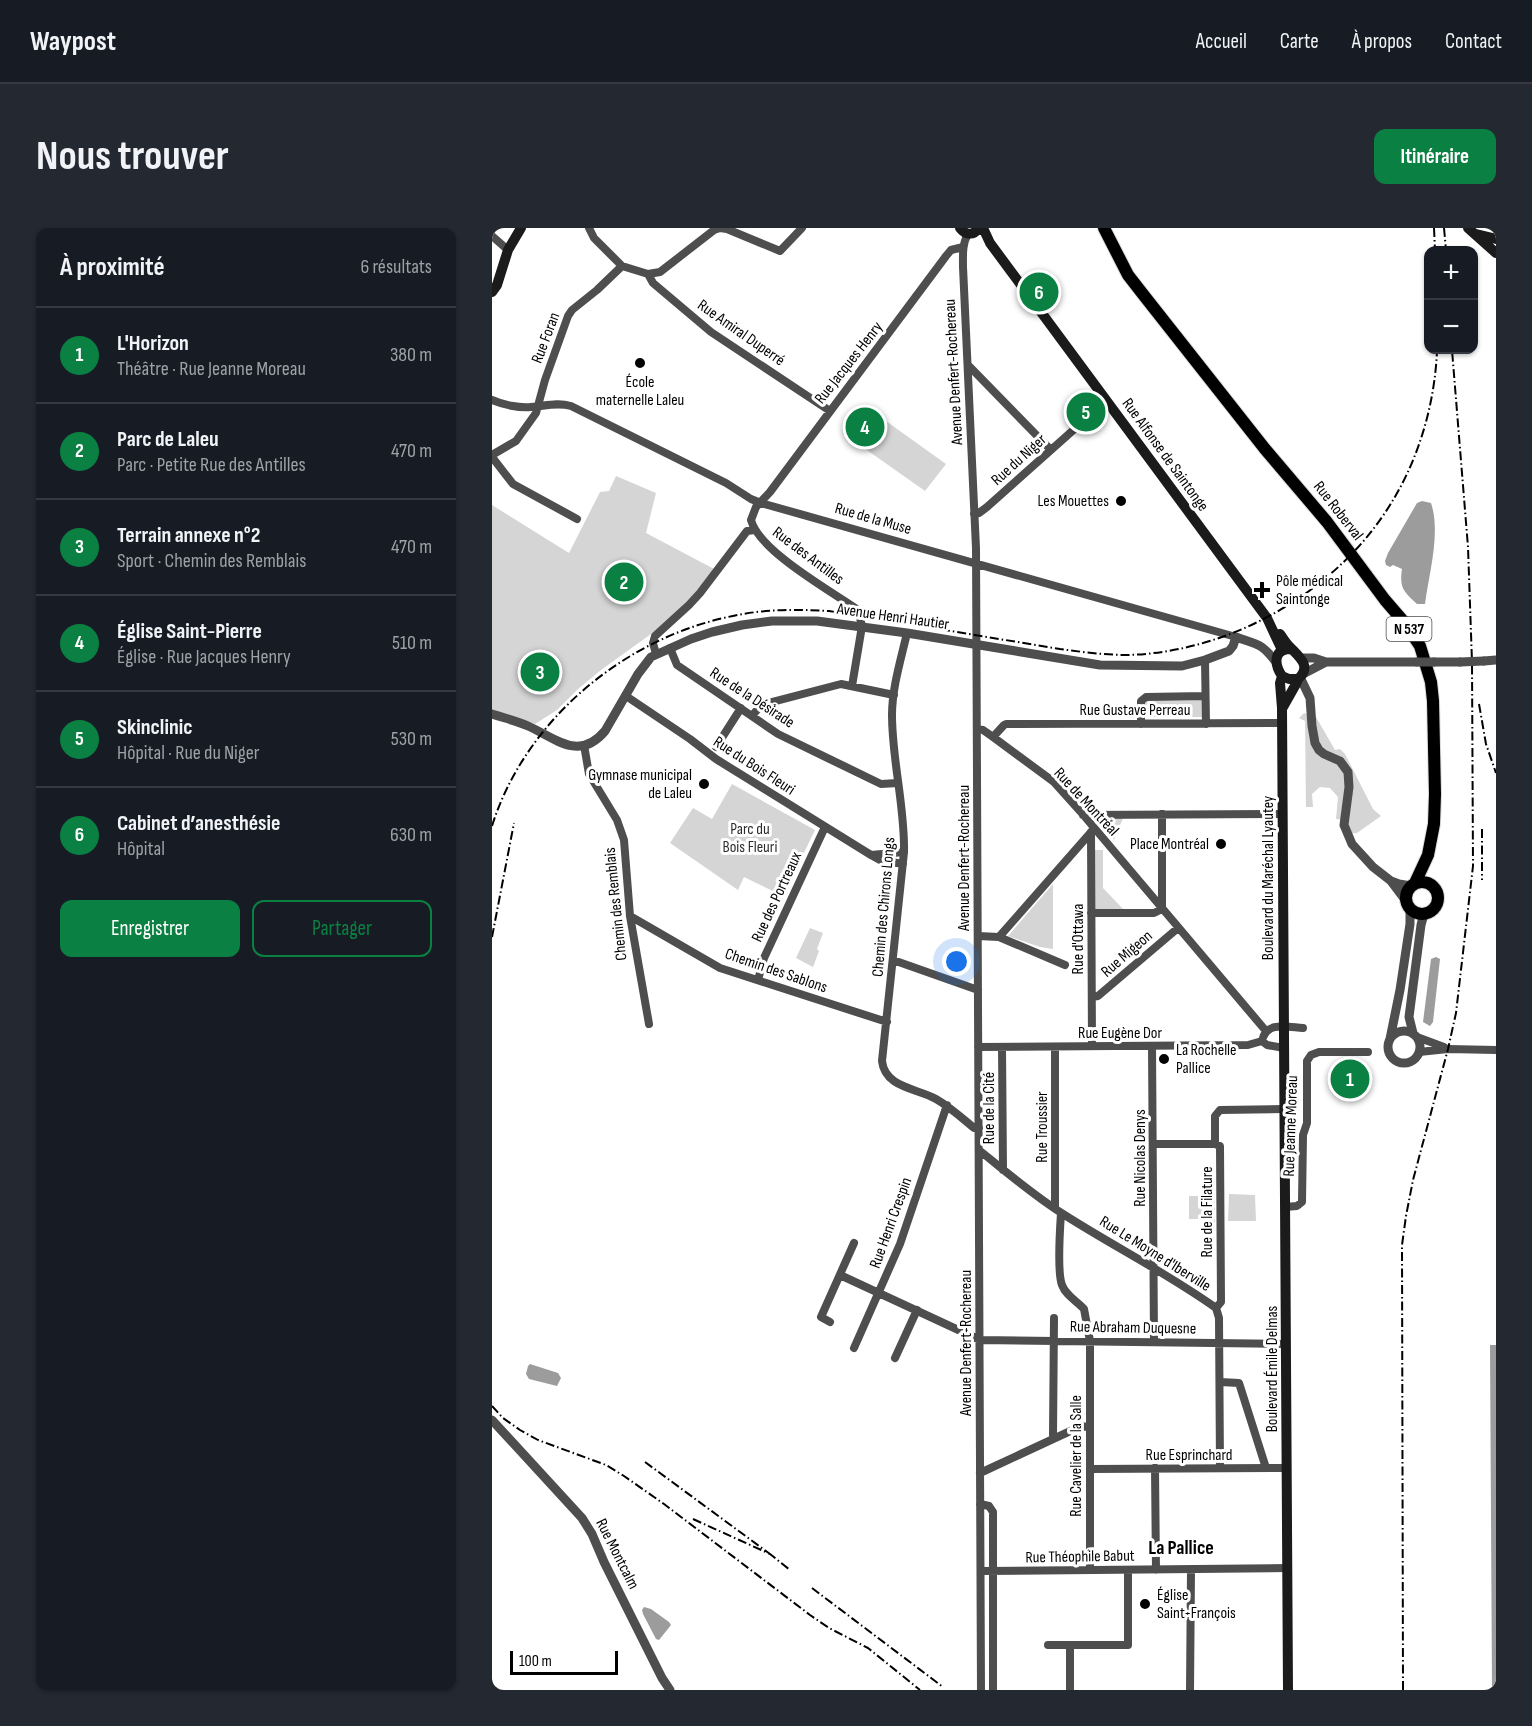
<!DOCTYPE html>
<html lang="fr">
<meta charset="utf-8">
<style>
:root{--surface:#171b24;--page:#242831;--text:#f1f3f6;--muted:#9ea1a6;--line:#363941;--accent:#0b8043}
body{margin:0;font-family:"Sofia Sans Condensed",sans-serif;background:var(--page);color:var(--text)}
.controls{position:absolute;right:18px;top:18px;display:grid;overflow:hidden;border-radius:12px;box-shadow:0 2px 4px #0004}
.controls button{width:54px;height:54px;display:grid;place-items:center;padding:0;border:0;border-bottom:2px solid var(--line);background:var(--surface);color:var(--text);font:30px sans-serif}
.scale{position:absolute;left:18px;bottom:15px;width:108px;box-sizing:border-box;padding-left:6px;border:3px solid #000;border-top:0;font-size:16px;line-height:21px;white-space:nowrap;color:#000;-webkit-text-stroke:4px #fff;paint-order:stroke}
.you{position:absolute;left:465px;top:734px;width:21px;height:21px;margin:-15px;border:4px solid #fff;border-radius:50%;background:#1a73e8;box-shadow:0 0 0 9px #1a73e833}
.badge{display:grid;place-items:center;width:39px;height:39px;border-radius:50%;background:var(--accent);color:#fff;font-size:20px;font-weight:700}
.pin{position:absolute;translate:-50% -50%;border:3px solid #fff;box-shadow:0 2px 6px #0006}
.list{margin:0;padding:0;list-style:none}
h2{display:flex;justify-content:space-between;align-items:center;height:78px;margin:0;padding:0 24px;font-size:26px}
h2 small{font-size:20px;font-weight:400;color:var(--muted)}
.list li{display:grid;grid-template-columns:39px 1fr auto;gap:18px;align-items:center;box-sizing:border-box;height:96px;padding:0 24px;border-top:2px solid var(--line)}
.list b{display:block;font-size:22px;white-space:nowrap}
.list p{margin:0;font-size:20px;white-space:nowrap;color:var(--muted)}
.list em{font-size:20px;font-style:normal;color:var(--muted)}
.actions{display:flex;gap:12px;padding:18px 24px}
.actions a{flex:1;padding:14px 0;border:2px solid var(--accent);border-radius:12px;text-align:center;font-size:21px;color:var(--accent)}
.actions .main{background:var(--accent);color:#fff}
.map{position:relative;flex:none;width:1004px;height:1462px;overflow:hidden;border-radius:12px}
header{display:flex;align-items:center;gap:36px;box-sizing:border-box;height:84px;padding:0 30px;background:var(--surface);border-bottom:2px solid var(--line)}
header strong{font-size:28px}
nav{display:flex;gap:33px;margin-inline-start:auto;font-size:21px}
.intro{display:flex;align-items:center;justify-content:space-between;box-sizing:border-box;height:144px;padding:0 36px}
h1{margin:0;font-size:42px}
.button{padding:15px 27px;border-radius:12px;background:var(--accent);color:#fff;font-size:21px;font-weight:700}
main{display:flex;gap:36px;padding:0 36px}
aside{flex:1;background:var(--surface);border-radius:12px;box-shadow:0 2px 4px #0004}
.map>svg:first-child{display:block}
</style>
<header>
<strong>Waypost</strong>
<nav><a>Accueil</a><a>Carte</a><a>À propos</a><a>Contact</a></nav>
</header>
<div class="intro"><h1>Nous trouver</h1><a class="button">Itinéraire</a></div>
<main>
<aside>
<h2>À proximité<small>6 résultats</small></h2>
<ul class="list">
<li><span class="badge">1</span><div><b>L'Horizon</b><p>Théâtre · Rue Jeanne Moreau</p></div><em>380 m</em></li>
<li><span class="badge">2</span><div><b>Parc de Laleu</b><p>Parc · Petite Rue des Antilles</p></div><em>470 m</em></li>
<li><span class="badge">3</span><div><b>Terrain annexe n°2</b><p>Sport · Chemin des Remblais</p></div><em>470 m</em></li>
<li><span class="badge">4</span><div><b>Église Saint-Pierre</b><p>Église · Rue Jacques Henry</p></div><em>510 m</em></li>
<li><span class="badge">5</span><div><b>Skinclinic</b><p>Hôpital · Rue du Niger</p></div><em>530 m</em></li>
<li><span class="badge">6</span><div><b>Cabinet d’anesthésie</b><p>Hôpital</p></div><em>630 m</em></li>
</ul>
<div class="actions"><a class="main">Enregistrer</a><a>Partager</a></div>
</aside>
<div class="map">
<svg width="1004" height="1462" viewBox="0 0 1004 1462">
<rect width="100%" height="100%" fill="#fff"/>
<path fill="#d5d5d5" d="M387,188L454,236L433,263L372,220L379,211L382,213L387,209V204L385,202L391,194L386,190Z
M124,248L164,265L154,305L224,342L197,375L166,401L109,442L86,461L65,482L43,496L0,482V277L77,325L108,264L117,263Z
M708,470L710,472V489H652L653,473Z
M812,485L824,489L843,522L848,521L853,526L881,581L889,588L865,605L855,606L852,592L844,591L846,569L838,560L828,559L820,566L821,579H814L813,493L807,490Z
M240,556L323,602L291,668L252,649L246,662L178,615L201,580L220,591Z
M604,590H631L622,612Z
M603,622H611V660L632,682H603Z
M561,656V721L548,719L516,708Z
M318,700L331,705L325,721L327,723L321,739L304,730Z
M723,964V995L717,991H697V968H718Z
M737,966L763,967L764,993H736Z"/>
<path fill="#9c9c9c" d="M930,273L939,275C949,305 937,345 933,376H925C912,364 907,360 910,341L901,337L898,339L894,337L893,333L896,325L925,275Z
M944,729L948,731L941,794L938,798L931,794L939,731Z
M998,1117H1004V1462H1000Z
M38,1136L66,1145L69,1150L65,1158L37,1151L34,1146L36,1138Z
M152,1379L159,1381L177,1394L179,1397L167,1412L164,1411L151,1386L150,1382Z"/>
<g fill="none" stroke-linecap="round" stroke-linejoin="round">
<defs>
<path id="primary" d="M612,0L636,47L650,65L773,221L835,294L893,372L912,394L928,418L939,454L941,473L943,566L942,596L936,627L923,655
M914 670a16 16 0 1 1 32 0a16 16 0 1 1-32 0Z"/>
</defs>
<use href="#primary" stroke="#dbdbdb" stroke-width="14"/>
<path stroke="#4e4e4e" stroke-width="8" d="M97,0L102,10L130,38L156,46L161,55L174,66L219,104L338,183
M476,6C470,16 471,27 471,39L484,320L489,1462
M0,8L16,22
M156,46L168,44L222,2L228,0L235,1L288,23L310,0
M476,137L559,222
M0,172C11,177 27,180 39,179C53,178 65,174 79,178L234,255L259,271L269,275L744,409
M0,227L24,213L44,185L53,152L76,88L80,82L105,62L130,38
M0,229L21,256L85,291
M482,286L487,285L495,279L614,173
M415,405C409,431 400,460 400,487C400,533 413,578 412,624L390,833C393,860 425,860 444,871C458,879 470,890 482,900H487
M178,420L185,437L286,506L389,556L406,555
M164,426L161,415L163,408L197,377L208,365L255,303L263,302
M713,432L714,496
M360,458L370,398L366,382C339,363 267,323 259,292L264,279L278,264L454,28L459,22L471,19
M134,468L198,511L224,531L379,627L412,624
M260,488L269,477L349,456L402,467
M649,496V473L654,469L713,468
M485,501L491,502L501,509L562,554L588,583L774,803
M501,509L512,497L514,496L790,495
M92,517L97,546L125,592L132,612L138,688L157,796
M224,519L249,480
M591,587L791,586
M599,604L600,818
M379,627L388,632L411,636
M599,685H662L670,681V586
M138,688L228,740L395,794
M486,708L507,709L573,737
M507,709L601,602
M401,732L486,762
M266,752L272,730L333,599
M600,769L606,768L686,700
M925,809L952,819
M660,818L662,1114
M486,819L756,817L770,813
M510,819L511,942
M792,820L775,817L770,813C774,793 795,799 811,800
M927,824L956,821L1004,822
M661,916H723L728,918L729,1074L724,1080
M723,916V888L728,882L793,881
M487,922C514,944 541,967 571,986C621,1018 675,1045 724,1080L727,1090L728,1240
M793,979L805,978L810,974L811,907L815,895V833L819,827L827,824H876
M563,980V819
M569,985C568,1000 565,1044 570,1057C574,1068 585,1073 592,1081L598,1113V1342
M348,1047L488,1112L794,1116
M562,1090L561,1207L563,1210
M338,1094L329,1089L362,1015
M362,1120L408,1016L455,877
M403,1130L425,1082
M728,1154L747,1155L774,1240
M663,1240L664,1342
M598,1241L795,1240
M488,1245L587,1199L598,1198
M488,1276L497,1278L501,1284V1462
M489,1343L796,1340
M556,1417H636V1342
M578,1417V1462
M698,1462L699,1342"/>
<path stroke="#4e4e4e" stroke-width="9" d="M809,430H822L834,434H925
M992,433L1004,432
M942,434H968
M811,446L834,434
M808,449L818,470L820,498L823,515L827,522L832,526L848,533L856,544L857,559L852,597L860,616L881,639L899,653L914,673
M0,486C12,490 25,493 36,498C63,510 87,534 113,503L146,446L159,429L199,411L220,404L250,397L280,393H325L415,405L608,437L690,438L713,432L737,423L741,418L744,409C767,417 769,415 784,434
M899,653L907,656L919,658
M896 819a16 16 0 1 1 32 0a16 16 0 1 1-32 0Z
M921,805L917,789L929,697L932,686
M898,811L908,762L918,696V681
M0,1192L90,1290L100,1306L112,1334L170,1450L178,1462"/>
<path stroke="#1b1b1b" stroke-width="10" d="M468,0C474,8 482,7 487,0
M491,0L498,15L775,390L790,422
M976,0L1004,25
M984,6L1004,11
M0,64L5,57L16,22L29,0
M788,406C791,410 794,415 797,418C806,428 821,438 806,451H797L790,448C782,436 781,421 799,421
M790,448L788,455L790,480L796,1462
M791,479L804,456L806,451"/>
<use href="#primary" stroke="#000" stroke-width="12"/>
<path stroke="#000" stroke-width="2" stroke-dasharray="9 3 1.5 3" stroke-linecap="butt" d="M942,0L943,22
M952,0L954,22
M987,476L994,516L1004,545
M0,598C33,493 130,412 236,389C270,381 303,381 337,383L568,421C590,424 613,427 636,427C739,424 844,364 898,277C927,231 943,175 945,122
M990,601V652
M0,709L22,595
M0,1178L11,1190L28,1202L46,1212L114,1237L132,1248L172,1276L318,1387L337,1400L376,1420L428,1462
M153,1234L278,1326
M201,1291L278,1326L298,1342
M320,1360L451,1459
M911,1462L910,1017L914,988L921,952L956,821L964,785L981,638L980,434L976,319L960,122"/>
<path stroke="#4e4e4e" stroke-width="9" d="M925,434H942
M968,434L992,433"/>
</g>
<g fill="#000" stroke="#fff" stroke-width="2">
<circle cx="148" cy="135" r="6"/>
<circle cx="629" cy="273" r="6"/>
<path d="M767 353h6v6h6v6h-6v6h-6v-6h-6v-6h6z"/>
<circle cx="212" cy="556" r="6"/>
<circle cx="729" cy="616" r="6"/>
<circle cx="672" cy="831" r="6"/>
<circle cx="653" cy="1376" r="6"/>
</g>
<g text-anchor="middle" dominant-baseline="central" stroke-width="6" stroke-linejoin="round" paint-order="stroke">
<rect fill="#fff" stroke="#4c4c4c" stroke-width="1.5" x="894.5" y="389" width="45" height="24" rx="4.5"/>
<g font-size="15" font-weight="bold" fill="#000">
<text x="917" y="401">N 537</text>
</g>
<g font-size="16" fill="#000" stroke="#fff">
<text transform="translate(249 105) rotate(35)">Rue Amiral Duperré</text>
<text transform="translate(54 110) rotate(-69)">Rue Foran</text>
<text transform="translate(357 135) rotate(-52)">Rue Jacques Henry</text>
<text transform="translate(462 144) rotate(-93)">Avenue Denfert-Rochereau</text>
<text transform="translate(673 227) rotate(54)">Rue Alfonse de Saintonge</text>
<text transform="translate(527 232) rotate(-42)">Rue du Niger</text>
<text transform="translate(846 283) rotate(52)">Rue Roberval</text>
<text transform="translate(381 291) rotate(16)">Rue de la Muse</text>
<text transform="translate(316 328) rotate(37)">Rue des Antilles</text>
<text transform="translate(401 389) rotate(8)">Avenue Henri Hautier</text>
<text transform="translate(260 470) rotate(33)">Rue de la Désirade</text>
<text x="643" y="482">Rue Gustave Perreau</text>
<text transform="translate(262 538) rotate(33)">Rue du Bois Fleuri</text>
<text transform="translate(594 574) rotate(47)">Rue de Montréal</text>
<text transform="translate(472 630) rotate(-90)">Avenue Denfert-Rochereau</text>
<text transform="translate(776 650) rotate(-90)">Boulevard du Maréchal Lyautey</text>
<text transform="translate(285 669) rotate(-65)">Rue des Portreaux</text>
<text transform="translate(124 676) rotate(-96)">Chemin des Remblais</text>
<text transform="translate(392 679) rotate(-85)">Chemin des Chirons Longs</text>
<text transform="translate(586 711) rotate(-90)">Rue d'Ottawa</text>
<text transform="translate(635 726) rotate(-41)">Rue Migeon</text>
<text transform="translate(284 743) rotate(19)">Chemin des Sablons</text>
<text x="628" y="805">Rue Eugène Dor</text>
<text transform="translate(497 880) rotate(-90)">Rue de la Cité</text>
<text transform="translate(799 898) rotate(-88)">Rue Jeanne Moreau</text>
<text transform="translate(550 899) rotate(-90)">Rue Troussier</text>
<text transform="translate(648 930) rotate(-90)">Rue Nicolas Denys</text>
<text transform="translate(715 984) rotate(-90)">Rue de la Filature</text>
<text transform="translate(399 995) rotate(-70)">Rue Henri Crespin</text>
<text transform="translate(663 1026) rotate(32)">Rue Le Moyne d'Iberville</text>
<text transform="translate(641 1100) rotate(1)">Rue Abraham Duquesne</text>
<text transform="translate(474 1115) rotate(-90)">Avenue Denfert-Rochereau</text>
<text transform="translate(780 1141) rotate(-90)">Boulevard Émile Delmas</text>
<text x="697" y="1227">Rue Esprinchard</text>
<text transform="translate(584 1228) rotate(-90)">Rue Cavelier de la Salle</text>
<text transform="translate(125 1326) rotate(63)">Rue Montcalm</text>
<text transform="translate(588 1329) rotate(-1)">Rue Théophile Babut</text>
</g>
<g font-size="16" fill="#000" stroke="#fff" text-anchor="end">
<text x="148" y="154" text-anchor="middle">École<tspan x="148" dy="18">maternelle Laleu</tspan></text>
<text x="617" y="273">Les Mouettes</text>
<text x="784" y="353" text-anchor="start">Pôle médical<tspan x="784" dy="18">Saintonge</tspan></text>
<text x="200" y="547">Gymnase municipal<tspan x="200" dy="18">de Laleu</tspan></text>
<text x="717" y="616">Place Montréal</text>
<text x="684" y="822" text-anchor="start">La Rochelle<tspan x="684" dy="18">Pallice</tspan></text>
<text x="665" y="1367" text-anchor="start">Église<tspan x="665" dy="18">Saint-François</tspan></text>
</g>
<g font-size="16" fill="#2c2c2c" stroke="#fff">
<text x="258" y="601">Parc du<tspan x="258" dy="18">Bois Fleuri</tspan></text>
</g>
<g font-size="20" font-weight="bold" fill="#000" stroke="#fff">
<text x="689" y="1320">La Pallice</text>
</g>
</g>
</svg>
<div class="controls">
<button>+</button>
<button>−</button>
</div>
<div class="scale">100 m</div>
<div class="you"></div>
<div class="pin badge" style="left:858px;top:851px">1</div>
<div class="pin badge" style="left:132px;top:354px">2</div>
<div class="pin badge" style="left:48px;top:444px">3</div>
<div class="pin badge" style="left:373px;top:199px">4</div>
<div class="pin badge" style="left:594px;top:184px">5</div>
<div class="pin badge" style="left:547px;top:64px">6</div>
</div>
</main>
